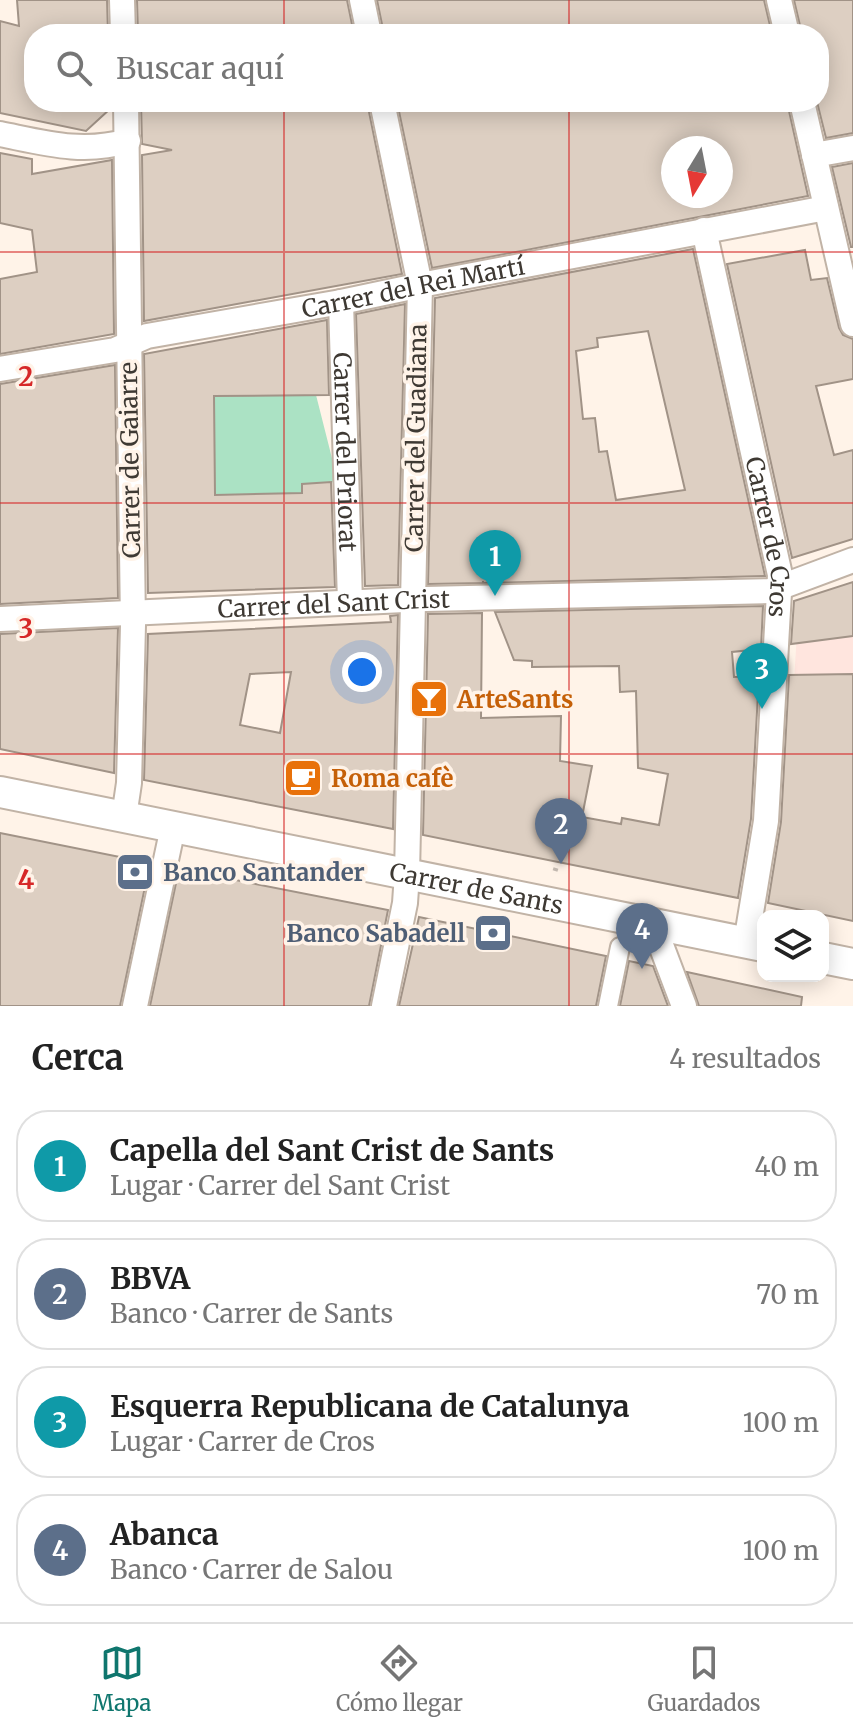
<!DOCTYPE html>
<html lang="es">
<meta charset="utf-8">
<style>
:root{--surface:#fff;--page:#f6f6f6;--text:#222;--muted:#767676;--line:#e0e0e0;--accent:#0f766e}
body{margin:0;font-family:Merriweather,serif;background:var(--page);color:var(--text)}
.controls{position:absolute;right:24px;bottom:24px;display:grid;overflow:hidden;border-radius:16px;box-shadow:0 4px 20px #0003}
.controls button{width:72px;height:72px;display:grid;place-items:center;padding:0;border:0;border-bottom:2px solid var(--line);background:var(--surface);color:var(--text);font:40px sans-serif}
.compass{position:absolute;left:661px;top:136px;width:72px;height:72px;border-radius:50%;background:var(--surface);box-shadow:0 4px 20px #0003;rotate:190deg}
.you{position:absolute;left:362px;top:672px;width:28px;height:28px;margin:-20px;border:6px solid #fff;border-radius:50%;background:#1a73e8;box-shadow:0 0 0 12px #1a73e833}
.badge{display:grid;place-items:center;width:52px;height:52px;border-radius:50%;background:var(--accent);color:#fff;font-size:26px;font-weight:700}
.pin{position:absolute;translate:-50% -66px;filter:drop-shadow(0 2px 4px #0008)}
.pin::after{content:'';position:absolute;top:42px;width:28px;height:24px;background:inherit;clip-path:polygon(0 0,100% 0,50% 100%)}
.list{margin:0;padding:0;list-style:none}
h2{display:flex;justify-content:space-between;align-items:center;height:104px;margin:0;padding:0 32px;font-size:34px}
h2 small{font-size:26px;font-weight:400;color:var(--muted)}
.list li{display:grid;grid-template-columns:52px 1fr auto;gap:24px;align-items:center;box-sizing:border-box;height:112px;margin:0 16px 16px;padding:0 16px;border:2px solid var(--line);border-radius:32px}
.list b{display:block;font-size:30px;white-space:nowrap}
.list p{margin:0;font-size:26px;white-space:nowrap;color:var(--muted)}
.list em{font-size:26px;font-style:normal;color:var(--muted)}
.icon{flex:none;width:44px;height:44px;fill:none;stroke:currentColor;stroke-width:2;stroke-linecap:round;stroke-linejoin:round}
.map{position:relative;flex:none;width:853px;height:1006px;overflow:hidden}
.search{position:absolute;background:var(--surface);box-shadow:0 4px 20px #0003;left:24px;right:24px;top:24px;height:88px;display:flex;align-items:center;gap:20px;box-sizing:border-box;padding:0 28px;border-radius:32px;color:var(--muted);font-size:30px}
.sheet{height:616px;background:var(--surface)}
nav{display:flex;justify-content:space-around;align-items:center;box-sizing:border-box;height:112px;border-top:2px solid var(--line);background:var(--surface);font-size:22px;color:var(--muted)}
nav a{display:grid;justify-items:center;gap:4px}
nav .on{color:var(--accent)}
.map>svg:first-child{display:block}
</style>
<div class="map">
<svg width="853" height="1006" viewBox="0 0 853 1006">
<rect width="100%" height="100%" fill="#fff3e8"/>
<path fill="#ffe5de" d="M853,582V732L792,715L799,599Z"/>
<path fill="#abe2c4" d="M316,395L338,482L303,484L302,493L215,495L214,396Z"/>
<path fill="#ddcfc2" stroke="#a19387" stroke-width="2" fill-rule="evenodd" d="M17,0H107L108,34H34V102H111V108L86,131L0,113V21L19,26Z
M137,0H347L354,34H138Z
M377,0H764L772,34H384Z
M794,0H853V133L826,138L817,102L819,34H802Z
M141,102H367L402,274L144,321L142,155L172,150L142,144Z
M397,102H787L808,196L432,268ZM673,148H721V196H673Z
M0,153L32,159V174L112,160L114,334L0,354V279L37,272L32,230L0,223Z
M853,163V247H851L832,167Z
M693,249L765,576L483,583V581V583L428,584L435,298ZM648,331L685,490L616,500L607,451L599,452L595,418L583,419L576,351L598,347L597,338Z
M805,250L811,280L827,278L839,328L843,335L853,339V379L816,386L834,455L853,450V539L792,558L727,264Z
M405,304L398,585L365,586L356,314Z
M327,320L329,395L214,396L215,495L302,493V484L331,482L335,587L148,593L144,354Z
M115,365L118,598L0,604V384Z
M853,582V636L791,644L794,601Z
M763,606L761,649L732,652L734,677L759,676L751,819L738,898L423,835L428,614L482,613L481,718L561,716L560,761L592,766L582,817L621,824L622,818L659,825L668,774L638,768L636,691L620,692L619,666L532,667V661L514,660L495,612Z
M398,615L393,829L144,780L148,634L391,622L390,616ZM291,672L280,733L240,725L250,674Z
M118,628L114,773L0,749V634Z
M853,674V921L768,903L781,822L789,675Z
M0,833L150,863L120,1006H0Z
M179,869L388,910L369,1006H150Z
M419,917L606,956L596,1006H399Z
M629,961L653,966L668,1006H620Z
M687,972L802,997L801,1006H699Z"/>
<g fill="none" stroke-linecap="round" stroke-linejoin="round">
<defs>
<path id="pedestrian" d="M608,1006L620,947"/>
<g id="minor">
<path d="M122,0L123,34"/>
<path d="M362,0L369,34"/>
<path d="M779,0L787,34"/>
<path d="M382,102L420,285L407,874L405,903L384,1006"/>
<path d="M802,102L853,324"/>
<path d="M0,134C45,143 82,154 128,141"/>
<path d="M814,155L853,148"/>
<path id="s1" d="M704,230L780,575L766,821L746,943"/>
<path id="s2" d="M341,302L350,602"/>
<path id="s3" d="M0,369L115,350L147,336L341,302L431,283L826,208"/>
<path id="s4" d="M0,619L426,599L770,591L853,560"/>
<path d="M124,817L129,783L133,625L126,102"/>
<path d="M653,924L684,1006"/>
<path d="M135,1006L173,827"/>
</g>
<g id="tertiary">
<path id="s5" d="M0,792L763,946"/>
<path d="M823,958L853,964"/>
</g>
</defs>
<use href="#pedestrian" stroke="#c1b3a6" stroke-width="22"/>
<use href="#minor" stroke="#c1b3a6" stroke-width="28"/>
<use href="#tertiary" stroke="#c1b3a6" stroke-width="34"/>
<path stroke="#c4bab1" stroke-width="5" stroke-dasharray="6 4" stroke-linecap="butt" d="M555,871L556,868"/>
<use href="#pedestrian" stroke="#fff" stroke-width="18"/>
<use href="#minor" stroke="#fff" stroke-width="24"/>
<use href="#tertiary" stroke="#fff" stroke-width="30"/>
</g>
<path fill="none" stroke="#d62828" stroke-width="2" stroke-opacity="0.55" d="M284,0V34M569,0V34M284,102V1006M569,102V1006M0,252H853M0,503H853M0,754H853"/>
<defs>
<symbol id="bar-square" viewBox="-11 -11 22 22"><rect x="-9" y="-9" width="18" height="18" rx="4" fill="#e8710a" stroke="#fff3e8"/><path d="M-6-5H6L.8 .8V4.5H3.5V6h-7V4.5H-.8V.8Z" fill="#fff"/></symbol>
<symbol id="cafe-square" viewBox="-11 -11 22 22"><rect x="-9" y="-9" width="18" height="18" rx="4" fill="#e8710a" stroke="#fff3e8"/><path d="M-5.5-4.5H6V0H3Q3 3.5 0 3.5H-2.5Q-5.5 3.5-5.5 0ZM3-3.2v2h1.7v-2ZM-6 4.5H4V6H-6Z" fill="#fff"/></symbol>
<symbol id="bank-square" viewBox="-11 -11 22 22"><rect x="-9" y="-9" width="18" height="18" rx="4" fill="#5c6f8a" stroke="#fff3e8"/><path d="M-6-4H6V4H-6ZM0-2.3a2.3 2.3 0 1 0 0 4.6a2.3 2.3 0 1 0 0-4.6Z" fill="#fff"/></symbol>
</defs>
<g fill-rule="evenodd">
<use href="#bar-square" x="407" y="677" width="44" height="44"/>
<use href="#cafe-square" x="281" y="756" width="44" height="44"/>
<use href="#bank-square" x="113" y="850" width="44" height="44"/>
<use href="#bank-square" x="471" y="911" width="44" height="44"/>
</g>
<g text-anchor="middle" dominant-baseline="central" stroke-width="7" stroke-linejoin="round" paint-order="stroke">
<g font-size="24" fill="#3e3933" stroke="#fff3e8">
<text stroke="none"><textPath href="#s3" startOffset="422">Carrer del Rei Martí</textPath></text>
<text transform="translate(416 438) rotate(-89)">Carrer del Guadiana</text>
<text stroke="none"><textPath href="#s2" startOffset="150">Carrer del Priorat</textPath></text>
<text transform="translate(130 460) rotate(-91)">Carrer de Gaiarre</text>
<text stroke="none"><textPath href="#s1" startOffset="314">Carrer de Cros</textPath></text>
<text stroke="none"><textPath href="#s4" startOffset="334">Carrer del Sant Crist</textPath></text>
<text stroke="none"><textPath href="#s5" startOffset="486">Carrer de Sants</textPath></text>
</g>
<g font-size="24" font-weight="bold" fill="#c56008" stroke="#fff3e8" text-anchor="start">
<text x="457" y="699">ArteSants</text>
<text x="331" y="778">Roma cafè</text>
</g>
<g font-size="24" font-weight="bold" fill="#4e5e75" stroke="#fff3e8" text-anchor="start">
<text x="163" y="872">Banco Santander</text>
<text x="465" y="933" text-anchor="end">Banco Sabadell</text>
</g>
</g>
<g font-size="26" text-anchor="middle" font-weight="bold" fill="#d62828" stroke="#fff3e8" stroke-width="7" stroke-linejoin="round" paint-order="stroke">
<text x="26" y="386">2</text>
<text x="26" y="638">3</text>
<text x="26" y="889">4</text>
</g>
</svg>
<div class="controls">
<button><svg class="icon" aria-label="layers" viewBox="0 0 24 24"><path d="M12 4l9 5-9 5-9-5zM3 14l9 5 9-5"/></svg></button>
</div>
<svg class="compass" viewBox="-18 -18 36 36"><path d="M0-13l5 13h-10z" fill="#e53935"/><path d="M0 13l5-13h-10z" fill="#767676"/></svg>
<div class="you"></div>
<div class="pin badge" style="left:495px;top:596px;background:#0f9aa8">1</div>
<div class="pin badge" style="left:561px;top:864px;background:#5c6f8a">2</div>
<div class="pin badge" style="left:762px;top:709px;background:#0f9aa8">3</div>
<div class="pin badge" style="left:642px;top:969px;background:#5c6f8a">4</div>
<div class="search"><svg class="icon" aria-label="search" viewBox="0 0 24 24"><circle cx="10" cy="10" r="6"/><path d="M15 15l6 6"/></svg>Buscar aquí</div>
</div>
<section class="sheet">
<h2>Cerca<small>4 resultados</small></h2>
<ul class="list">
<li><span class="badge" style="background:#0f9aa8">1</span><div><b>Capella del Sant Crist de Sants</b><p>Lugar · Carrer del Sant Crist</p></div><em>40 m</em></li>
<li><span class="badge" style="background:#5c6f8a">2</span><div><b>BBVA</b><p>Banco · Carrer de Sants</p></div><em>70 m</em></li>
<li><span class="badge" style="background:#0f9aa8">3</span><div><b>Esquerra Republicana de Catalunya</b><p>Lugar · Carrer de Cros</p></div><em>100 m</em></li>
<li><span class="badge" style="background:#5c6f8a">4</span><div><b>Abanca</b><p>Banco · Carrer de Salou</p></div><em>100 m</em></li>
</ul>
</section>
<nav>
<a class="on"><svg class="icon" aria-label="map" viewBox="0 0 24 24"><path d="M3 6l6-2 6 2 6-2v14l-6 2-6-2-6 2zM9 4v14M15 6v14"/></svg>Mapa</a>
<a><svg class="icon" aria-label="directions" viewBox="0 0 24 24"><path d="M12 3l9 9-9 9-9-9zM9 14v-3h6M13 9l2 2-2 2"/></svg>Cómo llegar</a>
<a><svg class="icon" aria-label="saved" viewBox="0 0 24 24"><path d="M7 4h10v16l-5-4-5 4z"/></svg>Guardados</a>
</nav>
